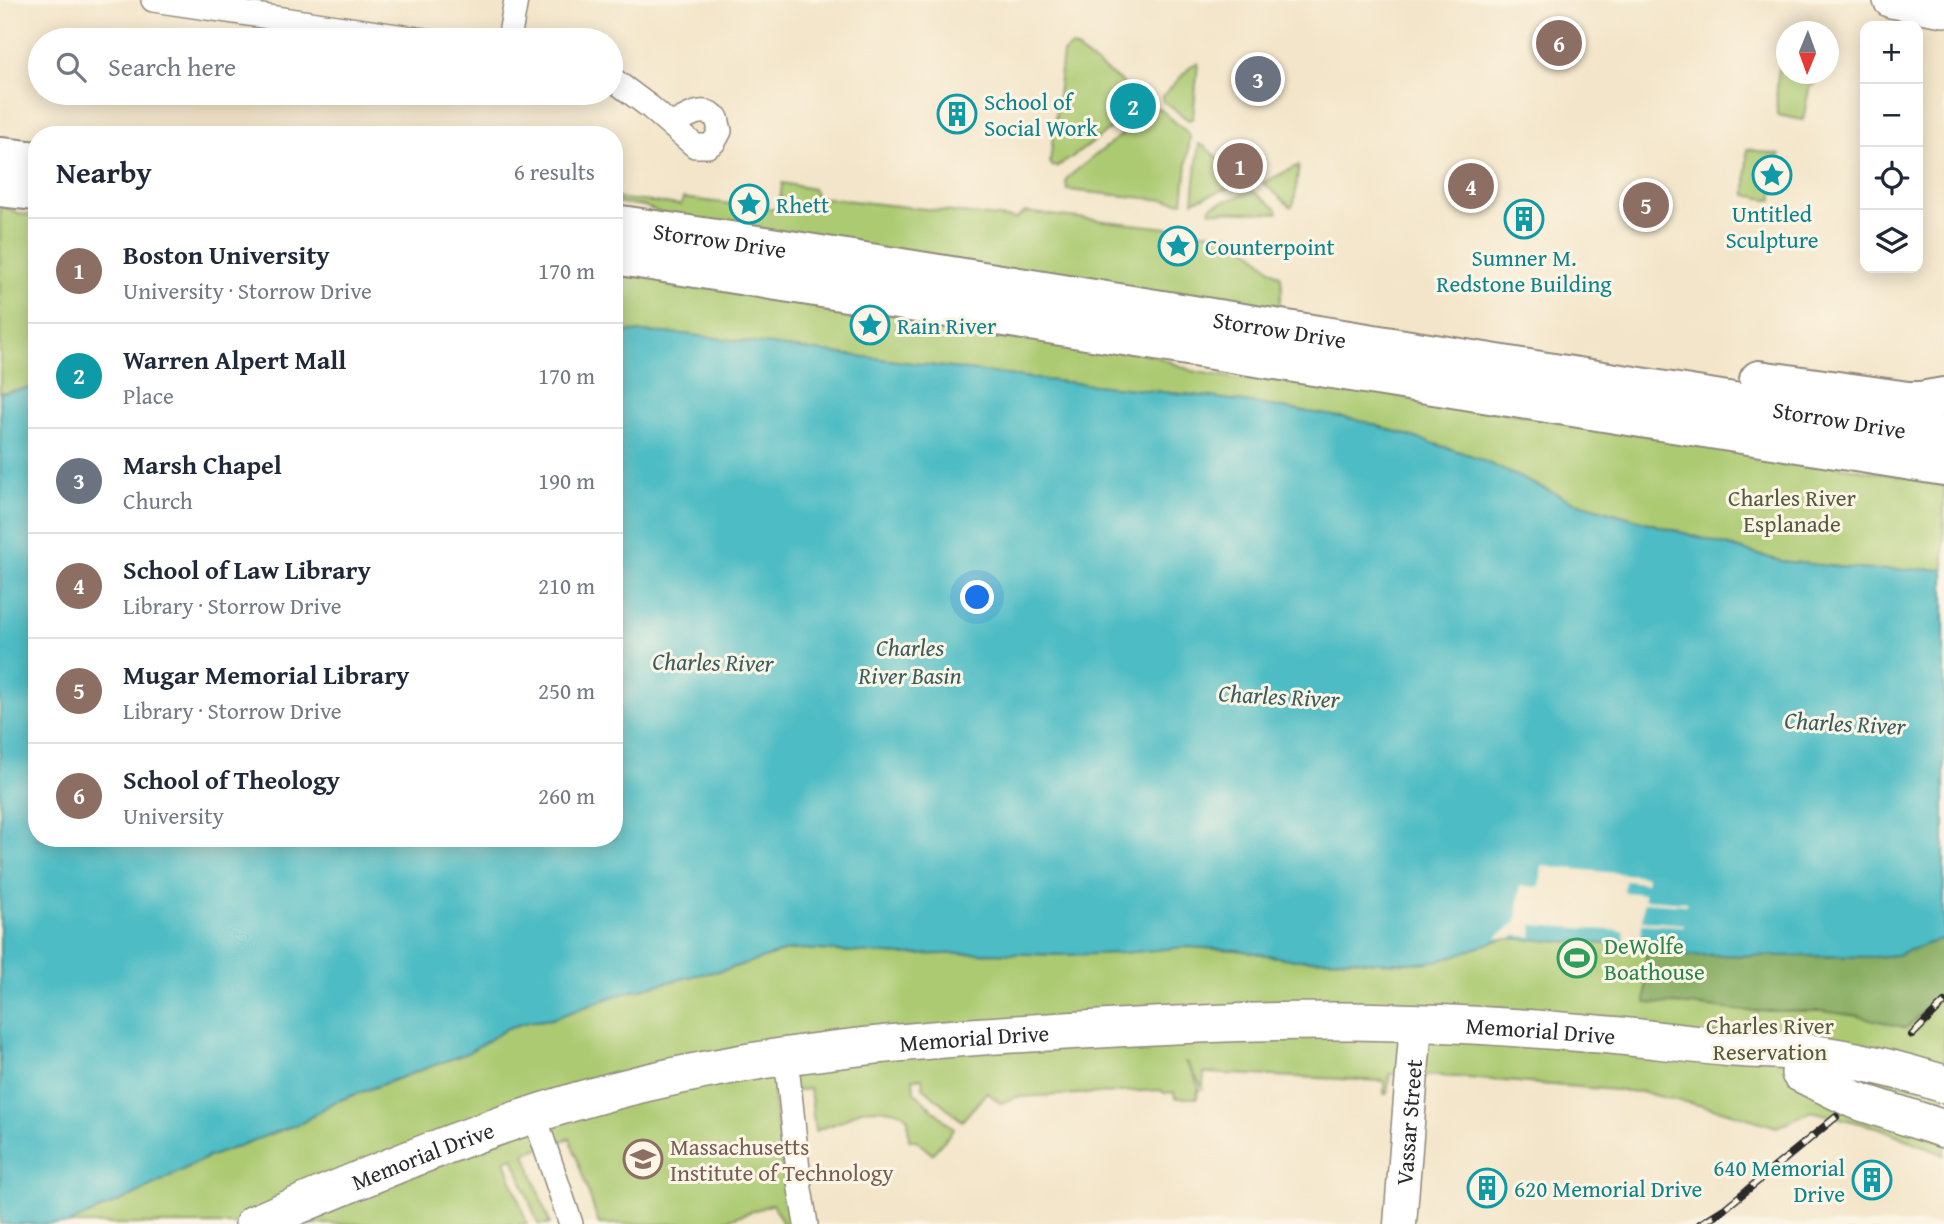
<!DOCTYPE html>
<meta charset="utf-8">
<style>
:root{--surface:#fff;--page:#f2f2f3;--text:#1f2937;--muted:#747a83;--line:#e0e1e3;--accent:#c8321e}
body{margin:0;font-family:"Gentium Book Plus",serif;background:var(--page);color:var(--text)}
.controls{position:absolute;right:21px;top:21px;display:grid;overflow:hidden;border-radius:14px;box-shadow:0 4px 18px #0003}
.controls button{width:63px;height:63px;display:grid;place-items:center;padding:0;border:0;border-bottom:2px solid var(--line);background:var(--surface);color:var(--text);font:35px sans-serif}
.compass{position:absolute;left:1776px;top:21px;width:63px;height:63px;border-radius:50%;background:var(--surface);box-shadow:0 4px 18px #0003;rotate:181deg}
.you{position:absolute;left:978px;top:598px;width:24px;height:24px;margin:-18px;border:5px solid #fff;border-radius:50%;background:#1a73e8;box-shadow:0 0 0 10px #1a73e833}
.badge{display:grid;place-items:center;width:46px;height:46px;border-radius:50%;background:var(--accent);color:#fff;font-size:23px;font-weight:700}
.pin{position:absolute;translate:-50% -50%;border:4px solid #fff;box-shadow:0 2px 7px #0006}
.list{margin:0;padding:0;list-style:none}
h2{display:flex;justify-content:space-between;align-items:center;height:91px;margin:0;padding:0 28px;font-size:30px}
h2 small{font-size:23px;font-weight:400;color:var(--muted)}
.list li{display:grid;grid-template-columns:46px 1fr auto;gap:21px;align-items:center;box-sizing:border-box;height:105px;padding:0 28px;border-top:2px solid var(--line)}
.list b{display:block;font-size:26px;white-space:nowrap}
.list p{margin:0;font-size:23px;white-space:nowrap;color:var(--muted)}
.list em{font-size:23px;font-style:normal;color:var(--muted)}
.icon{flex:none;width:38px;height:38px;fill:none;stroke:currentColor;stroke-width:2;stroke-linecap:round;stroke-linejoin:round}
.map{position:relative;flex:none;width:1944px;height:1224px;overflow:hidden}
.search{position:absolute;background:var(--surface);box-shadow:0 4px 18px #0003;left:28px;top:28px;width:595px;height:77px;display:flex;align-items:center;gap:18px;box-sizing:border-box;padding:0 24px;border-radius:38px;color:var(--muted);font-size:26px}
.panel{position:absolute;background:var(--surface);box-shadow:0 4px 18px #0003;left:28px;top:126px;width:595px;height:721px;border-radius:28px}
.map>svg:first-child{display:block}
</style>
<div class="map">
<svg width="1944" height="1224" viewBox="0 0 1944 1224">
<rect width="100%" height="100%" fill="#fcf5e5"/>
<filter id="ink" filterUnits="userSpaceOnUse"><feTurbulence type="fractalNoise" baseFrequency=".0143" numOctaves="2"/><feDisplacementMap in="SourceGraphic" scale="14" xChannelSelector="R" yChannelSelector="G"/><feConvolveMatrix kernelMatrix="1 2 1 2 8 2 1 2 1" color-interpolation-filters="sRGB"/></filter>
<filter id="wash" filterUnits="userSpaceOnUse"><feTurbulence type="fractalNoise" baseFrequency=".00686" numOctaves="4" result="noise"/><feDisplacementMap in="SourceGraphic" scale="28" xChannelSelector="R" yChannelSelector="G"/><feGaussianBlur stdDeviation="1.57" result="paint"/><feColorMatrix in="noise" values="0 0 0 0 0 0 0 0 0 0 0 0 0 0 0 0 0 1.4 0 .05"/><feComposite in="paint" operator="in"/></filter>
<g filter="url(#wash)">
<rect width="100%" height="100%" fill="#f3e5c9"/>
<path fill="#acca72" stroke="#6c7a4e" stroke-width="2" d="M1070,47L1075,48L1140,96L1142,100C1134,113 1070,160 1056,167L1052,166L1050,162L1063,53Z
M1786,48V74H1816L1814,85L1810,84L1803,120L1777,115C1776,92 1776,69 1786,48Z
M1198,63L1193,118L1189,120L1164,102L1163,96L1192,65Z
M1155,108L1160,109L1190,135L1183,202L1068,190L1066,184L1067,178Z
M1199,144L1204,146L1242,179L1243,183L1193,201Z
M1747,149L1780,155L1772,200L1746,195Z
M1299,165L1294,203L1291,207L1263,183Z
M782,183L813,189L815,192L816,197L1016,219L1025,212L1231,235C1250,245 1261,265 1281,276L1282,289L1276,318L671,217L644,206L614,202V198L681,205L683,198L779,210Z
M1253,191L1277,209L1278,213L1211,211L1209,209L1211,206Z
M0,205L21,214L37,215V387L0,393Z
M614,271L1153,355L1192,371L1239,379L1274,375L1944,483V569L1869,570L1781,561L1572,501L1470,455L1359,420L1212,397L1046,380L684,334L614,331Z
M1504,938L1646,946L1664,954L1833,958L1896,955L1944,938V1155L1880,1128L1811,1111L1777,1127L1721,1110L1640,1092L1441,1076L1390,1074L1387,1094H1384V1081L1204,1073L1203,1088L1187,1062H1185L1193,1073L1200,1090H1198L1197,1098H1175L1174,1092L1163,1093L1162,1090L1017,1097L1000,1103L987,1092L962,1121L923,1087L922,1078H913L914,1092L954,1129L932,1154L916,1140H909L908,1118L902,1113L892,1110L873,1109L861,1110L842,1121L815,1131L810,1089L773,1093L790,1223L783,1224L773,1204L715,1224H599L570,1138L525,1153L550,1224H538L513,1157L505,1160L527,1224H68L127,1198L206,1158L303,1122L332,1103L467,1053L508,1028L528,1022L552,1019L617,995L696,975L725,970L786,951L802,949L903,955L984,953L1065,955L1187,947L1237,950L1295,960L1351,959L1374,962L1421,963Z"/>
<path fill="#89ae64" stroke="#5a6c48" stroke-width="2" d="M1944,938V991L1906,1028L1858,1016L1822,1011H1744L1691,1005L1645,1003L1646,946C1668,956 1682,956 1707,955L1874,957L1896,955Z"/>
<path fill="#4dbcc4" stroke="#3c7478" stroke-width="2" d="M614,331L684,334L1046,380L1212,397L1359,420L1470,455L1572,501L1781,561L1869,570L1944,569V938L1896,955L1874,957L1707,955L1683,956L1664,954L1646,946L1504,938L1442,960L1421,963L1374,962L1351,959L1295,960L1237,950L1187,947L1124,953L1065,955L984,953L904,955L802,949L786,951L725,970L696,975L617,995L552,1019L528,1022L508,1028L467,1053L332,1103L303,1122L206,1158L127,1198L68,1224H0V393L37,387V838H614Z"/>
<path fill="#f3e5c9" d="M1542,866L1647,876L1646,883L1625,881L1624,892L1644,894V899L1686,902V905L1644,902L1642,921L1684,924V926L1642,924L1640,944H1625L1624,931L1533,925L1532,937L1514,935L1513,938H1498V936L1517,922L1520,886L1540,887Z"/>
</g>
<g filter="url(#ink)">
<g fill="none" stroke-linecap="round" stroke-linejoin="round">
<defs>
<path id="minor" d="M153,0L425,40
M509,40L516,0
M611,78L650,107L695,146H708L714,142L720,131L717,118C702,104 687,117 671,125
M786,1055L800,1189L806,1224
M534,1114L571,1224"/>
<g id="secondary">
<path id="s1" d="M1400,1224L1416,1023"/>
</g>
<path id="primary" d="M1891,0L1944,9"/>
<g id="trunk">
<path d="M1800,1073L1855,1100L1944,1129"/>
<path id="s2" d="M254,1224C381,1170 509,1115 645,1083C783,1050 923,1039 1065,1031C1160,1025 1256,1020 1351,1021C1429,1022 1507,1026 1585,1033C1631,1036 1677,1043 1723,1047C1751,1050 1781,1049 1809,1053C1855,1059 1900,1070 1944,1084"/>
</g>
<g id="motorway">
<path d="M0,157L37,161"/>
<path d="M0,187L37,191"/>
<path id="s3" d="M614,224L771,247L1944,436"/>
<path d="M614,255L1944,466"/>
<path d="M1759,380L1908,401H1921L1944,397"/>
</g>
</defs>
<use href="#minor" stroke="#8f887a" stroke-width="26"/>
<use href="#secondary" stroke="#8f887a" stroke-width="35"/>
<use href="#primary" stroke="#8f887a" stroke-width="38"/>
<use href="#trunk" stroke="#8f887a" stroke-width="40"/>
<use href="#motorway" stroke="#8f887a" stroke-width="42"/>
<use href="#minor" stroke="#fff" stroke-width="23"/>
<use href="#secondary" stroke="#fff" stroke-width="32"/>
<use href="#primary" stroke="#fff" stroke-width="35"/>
<use href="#trunk" stroke="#fff" stroke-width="37"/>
<use href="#motorway" stroke="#fff" stroke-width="38"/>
<defs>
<path id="rail" d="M1912,1035L1944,1003
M1700,1224L1724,1209L1836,1117"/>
</defs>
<use href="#rail" stroke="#2b2b2b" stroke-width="8"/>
<use href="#rail" stroke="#fcf5e5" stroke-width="5" stroke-dasharray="16" stroke-linecap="butt"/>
</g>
</g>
<defs>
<symbol id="building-ring" viewBox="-11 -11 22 22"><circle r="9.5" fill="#fcf5e5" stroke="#0f9aa8" stroke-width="1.5"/><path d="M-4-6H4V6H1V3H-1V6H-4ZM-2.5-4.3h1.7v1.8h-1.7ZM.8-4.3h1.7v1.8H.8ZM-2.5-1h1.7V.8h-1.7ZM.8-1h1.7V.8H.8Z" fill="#0f9aa8"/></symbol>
<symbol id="sight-ring" viewBox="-11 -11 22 22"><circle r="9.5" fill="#fcf5e5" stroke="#0f9aa8" stroke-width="1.5"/><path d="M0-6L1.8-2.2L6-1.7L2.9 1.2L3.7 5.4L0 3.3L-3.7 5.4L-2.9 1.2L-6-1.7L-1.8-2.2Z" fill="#0f9aa8"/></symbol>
<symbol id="stadium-ring" viewBox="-11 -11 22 22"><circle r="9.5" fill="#fcf5e5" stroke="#2e9e5b" stroke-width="1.5"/><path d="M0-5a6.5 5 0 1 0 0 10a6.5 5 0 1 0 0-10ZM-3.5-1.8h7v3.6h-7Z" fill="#2e9e5b"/></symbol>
<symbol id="university-ring" viewBox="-11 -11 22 22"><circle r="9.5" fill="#fcf5e5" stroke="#8d6e63" stroke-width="1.5"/><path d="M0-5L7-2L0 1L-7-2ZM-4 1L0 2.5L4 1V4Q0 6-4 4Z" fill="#8d6e63"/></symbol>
</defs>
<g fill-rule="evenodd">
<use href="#building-ring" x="935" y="92" width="44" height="44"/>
<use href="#sight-ring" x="1750" y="153" width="44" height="44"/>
<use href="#sight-ring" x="727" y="182" width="44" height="44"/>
<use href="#building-ring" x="1502" y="197" width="44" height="44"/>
<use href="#sight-ring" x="1156" y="224" width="44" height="44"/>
<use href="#sight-ring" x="848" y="303" width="44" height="44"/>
<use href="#stadium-ring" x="1555" y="936" width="44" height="44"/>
<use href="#university-ring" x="621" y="1137" width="44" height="44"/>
<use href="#building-ring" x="1850" y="1158" width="44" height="44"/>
<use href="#building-ring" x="1465" y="1166" width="44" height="44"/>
</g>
<g text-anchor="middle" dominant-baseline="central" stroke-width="6" stroke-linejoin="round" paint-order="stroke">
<g font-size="23" fill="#0d838f" stroke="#fcf5e5" text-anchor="start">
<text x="984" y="101">School of<tspan x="984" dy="26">Social Work</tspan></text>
<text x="776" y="204">Rhett</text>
<text x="1772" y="213" text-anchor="middle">Untitled<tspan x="1772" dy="26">Sculpture</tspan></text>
<text x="1205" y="246">Counterpoint</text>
<text x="1524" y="257" text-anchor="middle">Sumner M.<tspan x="1524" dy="26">Redstone Building</tspan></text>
<text x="897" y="325">Rain River</text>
<text x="1845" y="1167" text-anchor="end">640 Memorial<tspan x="1845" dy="26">Drive</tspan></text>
<text x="1514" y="1188">620 Memorial Drive</text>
</g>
<g font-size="23" fill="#2b2b2b" stroke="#fcf5e5">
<text stroke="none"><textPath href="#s3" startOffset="107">Storrow Drive</textPath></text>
<text stroke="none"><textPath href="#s3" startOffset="674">Storrow Drive</textPath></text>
<text stroke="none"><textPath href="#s3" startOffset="1241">Storrow Drive</textPath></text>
<text stroke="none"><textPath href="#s2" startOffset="1316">Memorial Drive</textPath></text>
<text stroke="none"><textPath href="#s2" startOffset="749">Memorial Drive</textPath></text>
<text stroke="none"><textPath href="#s1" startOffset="102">Vassar Street</textPath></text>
<text stroke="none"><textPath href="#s2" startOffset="182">Memorial Drive</textPath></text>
</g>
<g font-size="23" fill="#525b40" stroke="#fcf5e5">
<text x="1792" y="497">Charles River<tspan x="1792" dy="26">Esplanade</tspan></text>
<text x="1770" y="1025">Charles River<tspan x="1770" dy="26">Reservation</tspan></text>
</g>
<g font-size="23" fill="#27864d" stroke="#fcf5e5" text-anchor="start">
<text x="1604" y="945">DeWolfe<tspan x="1604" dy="26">Boathouse</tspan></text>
</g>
<g font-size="23" fill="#785e54" stroke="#fcf5e5" text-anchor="start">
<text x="670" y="1146">Massachusetts<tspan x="670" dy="26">Institute of Technology</tspan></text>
</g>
<g font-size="24" font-style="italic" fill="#375e61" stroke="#fcf5e5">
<text x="910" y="647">Charles<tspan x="910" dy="28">River Basin</tspan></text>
<text transform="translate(713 662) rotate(1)">Charles River</text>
<text transform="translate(1279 696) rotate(3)">Charles River</text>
<text transform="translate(1845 723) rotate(3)">Charles River</text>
</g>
</g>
</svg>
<div class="controls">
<button>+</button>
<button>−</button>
<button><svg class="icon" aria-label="locate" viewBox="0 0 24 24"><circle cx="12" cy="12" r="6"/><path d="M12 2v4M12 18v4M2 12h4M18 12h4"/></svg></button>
<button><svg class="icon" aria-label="layers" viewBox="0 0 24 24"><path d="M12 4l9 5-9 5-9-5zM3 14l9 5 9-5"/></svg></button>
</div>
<svg class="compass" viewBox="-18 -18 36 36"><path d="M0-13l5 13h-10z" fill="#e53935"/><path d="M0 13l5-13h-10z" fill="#747a83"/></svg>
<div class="you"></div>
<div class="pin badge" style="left:1240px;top:166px;background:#8d6e63">1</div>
<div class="pin badge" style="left:1133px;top:106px;background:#0f9aa8">2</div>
<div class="pin badge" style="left:1258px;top:79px;background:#6b7280">3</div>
<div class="pin badge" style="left:1471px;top:186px;background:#8d6e63">4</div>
<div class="pin badge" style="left:1646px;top:205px;background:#8d6e63">5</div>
<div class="pin badge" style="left:1559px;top:43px;background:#8d6e63">6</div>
<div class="search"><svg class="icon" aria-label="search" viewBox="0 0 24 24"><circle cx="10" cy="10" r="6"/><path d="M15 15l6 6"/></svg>Search here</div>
<section class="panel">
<h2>Nearby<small>6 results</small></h2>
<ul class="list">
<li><span class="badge" style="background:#8d6e63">1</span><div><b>Boston University</b><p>University · Storrow Drive</p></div><em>170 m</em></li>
<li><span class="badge" style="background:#0f9aa8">2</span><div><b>Warren Alpert Mall</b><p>Place</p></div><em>170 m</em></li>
<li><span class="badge" style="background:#6b7280">3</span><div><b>Marsh Chapel</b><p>Church</p></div><em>190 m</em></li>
<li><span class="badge" style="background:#8d6e63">4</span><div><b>School of Law Library</b><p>Library · Storrow Drive</p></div><em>210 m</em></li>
<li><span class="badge" style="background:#8d6e63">5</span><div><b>Mugar Memorial Library</b><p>Library · Storrow Drive</p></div><em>250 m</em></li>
<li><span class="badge" style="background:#8d6e63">6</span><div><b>School of Theology</b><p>University</p></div><em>260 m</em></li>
</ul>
</section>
</div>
